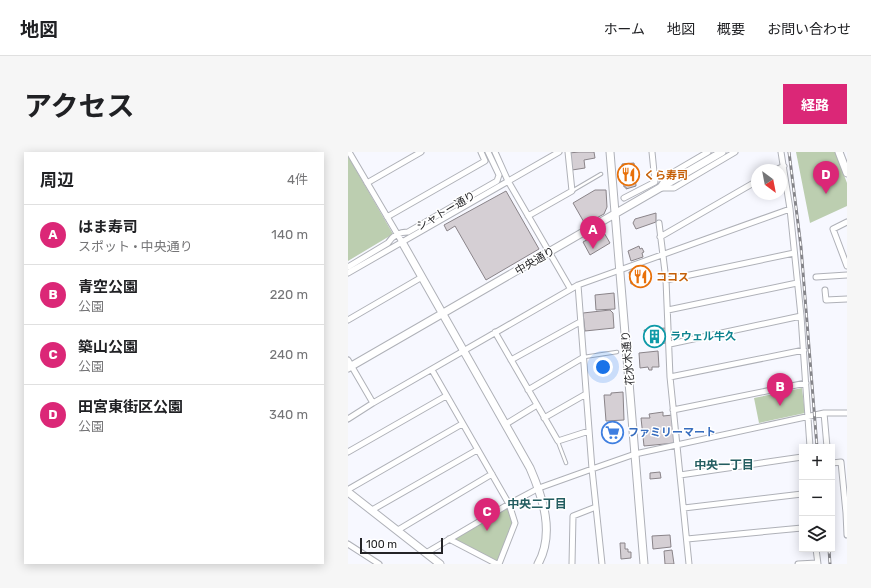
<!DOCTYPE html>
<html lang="ja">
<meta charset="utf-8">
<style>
:root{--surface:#fff;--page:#f6f6f6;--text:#202124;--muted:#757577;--line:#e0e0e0;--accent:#db2777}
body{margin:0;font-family:Rubik,"Noto Sans JP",sans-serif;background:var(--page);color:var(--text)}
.controls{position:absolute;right:12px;bottom:12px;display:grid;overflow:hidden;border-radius:0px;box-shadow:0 2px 10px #0003}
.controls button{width:36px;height:36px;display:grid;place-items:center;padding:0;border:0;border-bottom:1px solid var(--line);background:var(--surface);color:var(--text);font:20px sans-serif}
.compass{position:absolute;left:403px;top:12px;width:36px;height:36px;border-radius:50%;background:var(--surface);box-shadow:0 2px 10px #0003;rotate:148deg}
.scale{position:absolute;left:12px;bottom:10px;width:83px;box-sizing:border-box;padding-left:4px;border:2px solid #242427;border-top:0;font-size:11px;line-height:14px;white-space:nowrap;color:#242427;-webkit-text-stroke:3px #fff;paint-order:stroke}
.you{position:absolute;left:255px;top:215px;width:14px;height:14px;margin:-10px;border:3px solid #fff;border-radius:50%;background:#1a73e8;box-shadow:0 0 0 6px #1a73e833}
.badge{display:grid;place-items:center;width:26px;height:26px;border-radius:50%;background:var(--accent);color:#fff;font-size:13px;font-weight:700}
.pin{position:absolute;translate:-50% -33px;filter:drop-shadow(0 1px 2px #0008)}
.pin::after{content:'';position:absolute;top:21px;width:14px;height:12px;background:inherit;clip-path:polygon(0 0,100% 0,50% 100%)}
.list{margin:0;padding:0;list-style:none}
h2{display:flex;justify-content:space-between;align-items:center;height:52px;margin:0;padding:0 16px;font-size:17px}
h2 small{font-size:13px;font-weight:400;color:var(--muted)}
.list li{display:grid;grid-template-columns:26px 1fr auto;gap:12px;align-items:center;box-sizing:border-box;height:60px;padding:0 16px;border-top:1px solid var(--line)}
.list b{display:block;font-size:15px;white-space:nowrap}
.list p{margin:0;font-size:13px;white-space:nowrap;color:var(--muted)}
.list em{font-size:13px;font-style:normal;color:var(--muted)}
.icon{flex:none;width:22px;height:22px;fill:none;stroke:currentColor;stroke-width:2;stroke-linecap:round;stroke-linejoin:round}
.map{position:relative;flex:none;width:499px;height:412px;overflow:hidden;border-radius:0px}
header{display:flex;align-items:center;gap:24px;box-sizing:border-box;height:56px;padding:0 20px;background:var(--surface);border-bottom:1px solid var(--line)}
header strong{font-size:19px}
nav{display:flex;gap:22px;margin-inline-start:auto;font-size:14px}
.intro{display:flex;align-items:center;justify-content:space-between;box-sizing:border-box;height:96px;padding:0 24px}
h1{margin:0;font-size:28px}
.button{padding:10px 18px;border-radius:0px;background:var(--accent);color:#fff;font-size:14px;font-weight:700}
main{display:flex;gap:24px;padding:0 24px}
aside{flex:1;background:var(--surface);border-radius:0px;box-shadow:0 2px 10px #0003}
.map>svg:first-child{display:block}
</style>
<header>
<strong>地図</strong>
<nav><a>ホーム</a><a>地図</a><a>概要</a><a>お問い合わせ</a></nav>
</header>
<div class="intro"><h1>アクセス</h1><a class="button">経路</a></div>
<main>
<aside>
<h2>周辺<small>4件</small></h2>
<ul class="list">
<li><span class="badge">A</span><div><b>はま寿司</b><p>スポット · 中央通り</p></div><em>140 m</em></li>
<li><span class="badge">B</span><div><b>青空公園</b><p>公園</p></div><em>220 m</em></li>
<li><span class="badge">C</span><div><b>築山公園</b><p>公園</p></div><em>240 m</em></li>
<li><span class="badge">D</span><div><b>田宮東街区公園</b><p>公園</p></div><em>340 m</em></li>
</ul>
</aside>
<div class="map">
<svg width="499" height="412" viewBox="0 0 499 412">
<rect width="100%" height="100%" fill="#f7f8ff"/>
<path fill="#bcceb0" d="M448,0H487L499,31V54L462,71Z
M0,4L45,82L0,109Z
M454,236L457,261L411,271L406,246Z
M161,352L167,371L151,412L101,387Z"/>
<path fill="#d5cfd4" stroke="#8a8489" d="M231,0H246L247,6L236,8L237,16L224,18L221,1Z
M286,11L288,34L278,37V35H276L274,12Z
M247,38H258L259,55L256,62L237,72L225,51Z
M158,39L191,97L138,128L107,74L99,79L96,73Z
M308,61V70L288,77L285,71L287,67Z
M255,79L262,91L242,103L235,90Z
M291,94L292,97L294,96L296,100L294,101L295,105L283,109L280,99Z
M301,118L302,130L289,133V131L283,132L281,120Z
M266,141L267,157L248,158L247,143Z
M262,158L265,161L266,176L237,179L235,161Z
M317,176L318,191L305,192V188L300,187L297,183L296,178Z
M310,199L311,215H304V218H301L300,215L292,216L291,201Z
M275,240L276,268L258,269L256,243H263V241Z
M315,260V264L325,263L327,291L296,294L293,266H302L301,262Z
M268,274L269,286L259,287L258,275Z
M312,320L313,326L302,327V321Z
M322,383L323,395L305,397L304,384Z
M272,391H277V397H280V400H283V406L273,407Z
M324,398L326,412H317L316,399Z"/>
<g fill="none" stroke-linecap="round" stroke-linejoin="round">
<defs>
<path id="lane" d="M224,39L253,22
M236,205L269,200
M210,290L218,311"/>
<path id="street" d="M1,0L54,90
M147,0L160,29L222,136
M433,0L442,57L453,164L462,295
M428,18L436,14
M19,31L73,0
M312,35L319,24L360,0
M314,36H326L387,0
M276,46L307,30L304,0
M180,64L224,39L220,0
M39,65L137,9L133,0
M499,70L485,77L499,114
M311,71L318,128L322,225L341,412
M312,85L409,29
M0,115L40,91C45,83 51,80 60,80L149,29L151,23L140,0
M0,121L211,0
M468,125L499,123
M318,128L446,101
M230,133L244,317L254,412
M477,138L478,148L499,147
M320,158L449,131
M0,168L74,125
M147,180L210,289L241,279
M322,192L453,164
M0,208L25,251
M163,208L232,170
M84,218L161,352L167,371L151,412
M322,225L456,198
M180,238L236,205
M325,258L458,231
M476,261L479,295
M196,266L238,242
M0,267L25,251L230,133L442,57
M158,272L189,253
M0,300L98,244
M484,311L493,310L498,361
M332,323L454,305
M0,339L1,337L114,272
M336,356L454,342
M24,358L129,298
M499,361H498L499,383
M50,378L144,322
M101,387L149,412
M339,387L454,376
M0,392L31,412
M468,397L470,412
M78,401L161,352L191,336L244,317L287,302L476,261H499
M224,412L225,364L248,355
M450,412L469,411"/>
<path id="secondary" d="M262,0L296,412
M491,0L499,21
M54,90L182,316C195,346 207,381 190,412
M0,216L374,0
M0,340L92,412"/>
</defs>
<use href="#lane" stroke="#afb1b8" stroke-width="4.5"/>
<use href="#street" stroke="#afb1b8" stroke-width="7"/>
<use href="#secondary" stroke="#afb1b8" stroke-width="9"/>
<use href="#lane" stroke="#fff" stroke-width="2.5"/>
<use href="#street" stroke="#fff" stroke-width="5"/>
<use href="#secondary" stroke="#fff" stroke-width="7"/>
<defs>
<path id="rail" d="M441,0L453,95L469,295
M481,397L482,412"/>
</defs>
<use href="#rail" stroke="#85858a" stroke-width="3"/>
<use href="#rail" stroke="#fff" stroke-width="1.5" stroke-dasharray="4.5" stroke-linecap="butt"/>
</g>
<defs>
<symbol id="restaurant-ring" viewBox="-11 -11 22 22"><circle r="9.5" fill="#fff" stroke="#e8710a" stroke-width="1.5"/><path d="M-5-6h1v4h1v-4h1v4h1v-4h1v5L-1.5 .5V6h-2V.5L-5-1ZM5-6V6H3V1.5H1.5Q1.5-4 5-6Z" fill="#e8710a"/></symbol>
<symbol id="building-ring" viewBox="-11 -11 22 22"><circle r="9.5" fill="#fff" stroke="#0f9aa8" stroke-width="1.5"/><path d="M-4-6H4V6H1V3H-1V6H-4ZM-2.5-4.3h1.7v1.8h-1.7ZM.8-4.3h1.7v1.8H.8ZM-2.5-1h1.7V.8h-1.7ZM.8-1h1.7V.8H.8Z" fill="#0f9aa8"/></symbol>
<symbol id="supermarket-ring" viewBox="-11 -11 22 22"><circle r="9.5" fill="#fff" stroke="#3f7fe0" stroke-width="1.5"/><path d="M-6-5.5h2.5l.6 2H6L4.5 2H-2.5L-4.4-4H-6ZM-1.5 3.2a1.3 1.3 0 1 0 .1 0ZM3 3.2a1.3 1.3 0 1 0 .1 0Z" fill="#3f7fe0"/></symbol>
</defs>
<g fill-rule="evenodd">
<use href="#restaurant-ring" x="268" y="10" width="25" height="25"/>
<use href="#restaurant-ring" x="280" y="112" width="25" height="25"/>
<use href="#building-ring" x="294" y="172" width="25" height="25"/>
<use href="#supermarket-ring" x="252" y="268" width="25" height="25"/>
</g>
<g text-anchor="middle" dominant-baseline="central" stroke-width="3" stroke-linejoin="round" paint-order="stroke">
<g font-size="11" font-weight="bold" fill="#c56008" stroke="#fff" text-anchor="start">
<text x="296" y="23">くら寿司</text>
<text x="308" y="125">ココス</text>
</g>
<g font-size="11" fill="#242427" stroke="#fff">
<text transform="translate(98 59) rotate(-30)">シャトー通り</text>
<text transform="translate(187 109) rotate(-30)">中央通り</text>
<text transform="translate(280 206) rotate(-95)">花水木通り</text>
</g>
<g font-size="11" font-weight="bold" fill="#0d838f" stroke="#fff" text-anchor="start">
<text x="322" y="184">ラウェル牛久</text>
</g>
<g font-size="11" font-weight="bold" fill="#366cbe" stroke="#fff" text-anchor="start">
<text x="280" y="280">ファミリーマート</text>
</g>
<g font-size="12" font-weight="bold" fill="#235d60" stroke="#fff">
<text x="376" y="313">中央一丁目</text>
<text x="189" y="352">中央二丁目</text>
</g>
</g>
</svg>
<div class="controls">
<button>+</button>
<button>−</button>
<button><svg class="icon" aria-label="layers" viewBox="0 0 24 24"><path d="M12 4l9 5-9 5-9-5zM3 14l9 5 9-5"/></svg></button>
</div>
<svg class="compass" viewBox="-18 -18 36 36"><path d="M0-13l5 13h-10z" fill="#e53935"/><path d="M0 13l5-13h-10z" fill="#757577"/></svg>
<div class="scale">100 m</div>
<div class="you"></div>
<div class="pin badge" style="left:245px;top:97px">A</div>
<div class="pin badge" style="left:432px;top:254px">B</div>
<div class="pin badge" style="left:139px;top:379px">C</div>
<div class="pin badge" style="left:478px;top:42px">D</div>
</div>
</main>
